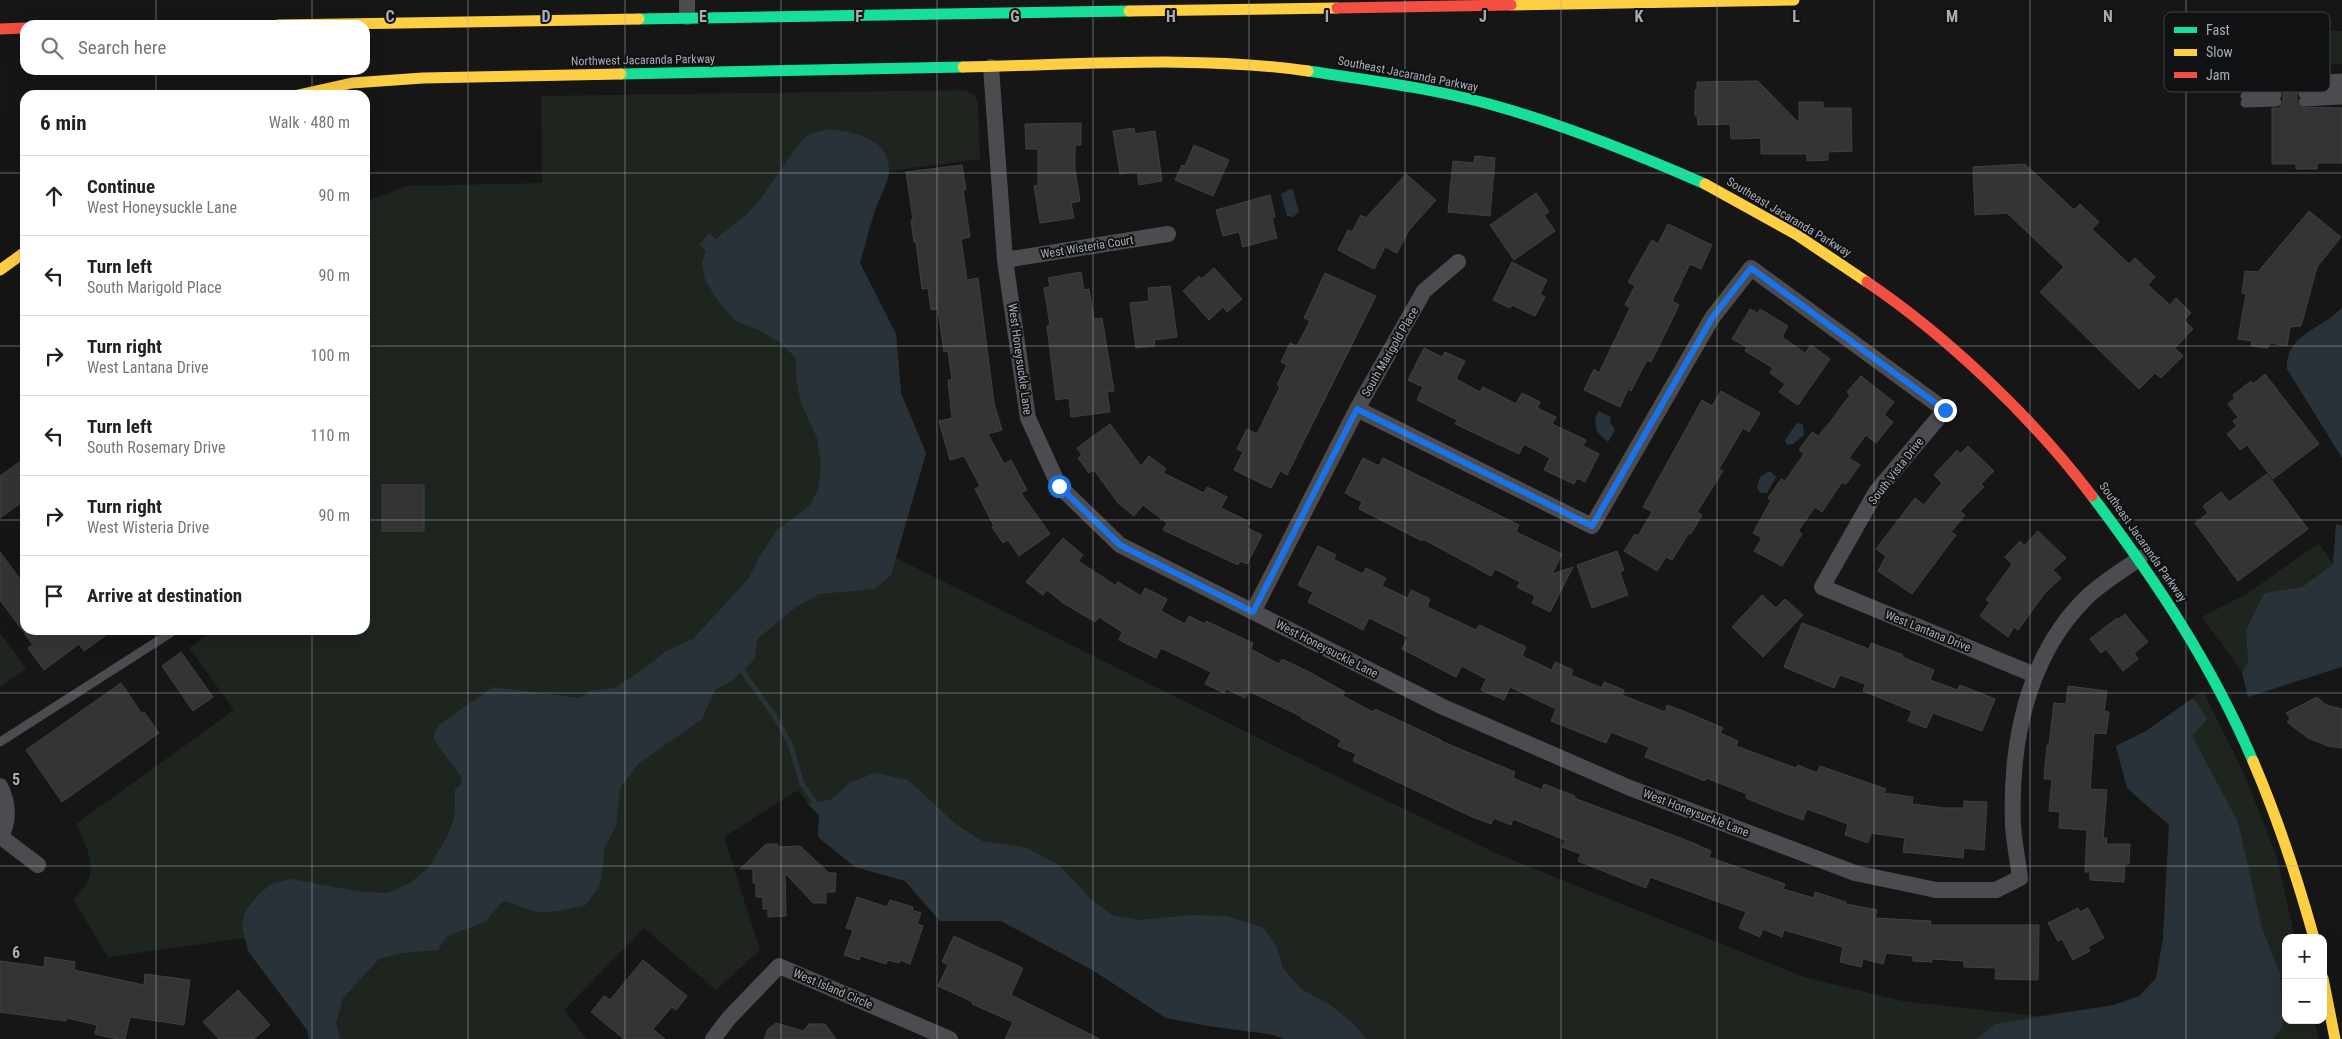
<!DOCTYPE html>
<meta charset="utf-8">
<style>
:root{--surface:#fff;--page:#f6f6f6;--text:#222;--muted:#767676;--line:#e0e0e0}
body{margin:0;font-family:"Roboto Condensed",sans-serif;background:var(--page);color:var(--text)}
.controls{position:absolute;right:15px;bottom:15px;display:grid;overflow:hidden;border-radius:10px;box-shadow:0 5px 20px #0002}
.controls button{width:45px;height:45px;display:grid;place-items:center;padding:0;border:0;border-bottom:1px solid var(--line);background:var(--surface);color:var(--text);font:25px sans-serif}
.stop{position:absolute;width:15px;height:15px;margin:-11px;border:4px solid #1a73e8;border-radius:50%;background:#fff}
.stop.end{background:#1a73e8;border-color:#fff;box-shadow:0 1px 5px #0008}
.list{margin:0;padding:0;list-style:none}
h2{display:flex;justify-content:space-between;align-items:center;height:65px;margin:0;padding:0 20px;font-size:21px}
h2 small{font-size:16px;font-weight:400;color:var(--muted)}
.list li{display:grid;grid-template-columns:32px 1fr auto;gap:15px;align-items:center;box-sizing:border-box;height:80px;padding:0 20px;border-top:1px solid var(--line)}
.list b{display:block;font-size:19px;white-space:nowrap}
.list p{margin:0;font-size:16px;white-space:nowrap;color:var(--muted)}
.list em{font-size:16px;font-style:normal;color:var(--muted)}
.icon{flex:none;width:28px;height:28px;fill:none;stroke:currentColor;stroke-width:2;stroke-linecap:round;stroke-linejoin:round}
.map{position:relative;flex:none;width:2342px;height:1039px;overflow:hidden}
.search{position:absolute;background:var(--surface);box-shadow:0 5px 20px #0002;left:20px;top:20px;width:350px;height:55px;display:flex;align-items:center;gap:12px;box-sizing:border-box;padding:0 18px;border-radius:15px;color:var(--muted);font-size:19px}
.panel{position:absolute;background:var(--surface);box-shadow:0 5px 20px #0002;left:20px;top:90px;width:350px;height:545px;border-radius:15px}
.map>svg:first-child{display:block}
</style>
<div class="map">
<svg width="2342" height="1039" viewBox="0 0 2342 1039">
<rect width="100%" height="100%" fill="#161616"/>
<path fill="#1e251f" d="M2310,30L2342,31V64L2253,65L2255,53L2294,42Z
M966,90L975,95L978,104L980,159L889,171L875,211L860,263L896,334L901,393L926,453L896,558L1321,769L1500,855L1804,977L1902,1001L2037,1016L2114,1005L2139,997L2156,978L2163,939L2169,825L2127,788L2116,746L2146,731L2203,691L2246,778L2277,858L2295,938H2286V1020H2314L2319,1039H1285L1269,1034L1208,1026L1166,1018L1094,971L1001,921H940L905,881L855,867L818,837L819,815L808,804L798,790L724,837L760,950L716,990L644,928L564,1010L586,1039H309L307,1030L248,951L245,938L108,957L73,899C102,874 90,855 76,824L234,710L189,648L213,630H365V202L407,186L542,183L541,96Z
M2319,543L2333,564L2302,587L2264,593L2246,630L2248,662L2242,672L2202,617L2248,593Z
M0,633L26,669L0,687Z"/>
<path fill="#293239" d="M828,129C853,132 889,137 889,170C889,182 879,198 875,210C869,228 865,245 860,263L896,334L901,393L926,453L891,575L875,589L819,594L796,607L757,639L755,659L733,680L715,690L702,719L638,764L620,788L616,826L605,847L600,885L586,905C570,908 547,916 530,910C520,907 514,903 503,901L485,922L447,936L438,950L403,953L379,959L343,998L336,1023L340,1039H309L307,1030L248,951L242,926L245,911L261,892L273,883L291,879L363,892L388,893L410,883L429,867L449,833L455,814V789L460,785L462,778L434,740V734L439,725L493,687L579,698L587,694L589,691L615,688L653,662L664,652L693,639L748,579L760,556L777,530L810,505L818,490L821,465L817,438L801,403L796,378V358L779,342L759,330L737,322L720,304L705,280L702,262L706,251L699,245L709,233L716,239L748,213L760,200L800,142L808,135Z
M1291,189L1293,190L1299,212L1293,217L1287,216L1281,194Z
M2342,307V458L2287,369C2285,333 2326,328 2342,307Z
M1599,411L1611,417L1610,422L1615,430L1608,442L1597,432L1595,418Z
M1799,423L1803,425L1804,435L1793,444L1787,445L1785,440L1796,424Z
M1770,471L1776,477L1767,493H1760L1757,487L1760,477Z
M2336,524L2342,526V667L2248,697L2242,672L2248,662L2246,630L2264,593L2302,587L2333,564Z
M2193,698L2207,719L2192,736L2238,822L2262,928L2280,973L2283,1026L2273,1039H1976L1995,1024L2114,1005L2139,996L2156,978L2163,939L2169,825L2127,788L2116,746L2146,731Z
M875,773L908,780L956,824L982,841L1027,848L1059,865L1091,899L1112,915L1140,920L1191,915L1227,916L1264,928L1277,948L1283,968L1301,989L1329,1004L1354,1024L1367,1039H1285L1269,1034L1208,1026L1166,1018L1094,971L1001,921H940L905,881L855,867L818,837L819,815L808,804L832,799L849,783Z"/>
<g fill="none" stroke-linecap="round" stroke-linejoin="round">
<path stroke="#293239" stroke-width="5" d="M743,672L774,715L790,743L802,784L815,802"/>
</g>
<path fill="#343435" stroke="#3e4042" d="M2303,78L2297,86V103L2300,107L2342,108V163H2317V169H2296V164H2272V108H2280L2283,102V86L2277,80Z
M1758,81L1799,123V102H1823V108H1851L1852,151L1828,152V160L1807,161V154H1761V138L1731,139L1730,124L1698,125L1697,116H1695V90H1697V82Z
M1081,123V145H1075V170L1080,201L1071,203L1074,218L1040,223L1034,186L1038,185V149H1026L1025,124Z
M1134,128L1135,134L1155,131L1162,181L1139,185L1137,172L1120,174L1113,131Z
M1194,145L1229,160L1213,196L1175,180L1182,165L1185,166Z
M1475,156L1495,158L1490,216L1448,212L1453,161L1474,163Z
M2025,164L2074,210L2080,204L2099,222L2092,229L2129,264L2135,258L2155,277L2148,285L2170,305L2176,298L2191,313L2184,320L2193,329L2175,348L2183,356L2161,378L2155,373L2139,389L2040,292L2064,267L2007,213L1975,215L1973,167Z
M962,165L966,190H963L970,237L961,239L967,280L978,278L994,403L1002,430L988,434L1004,464L1011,460L1027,490L1021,493L1050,534L1019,556L1008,540L1003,543L992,527L994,526L975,489L980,486L964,456L950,460L939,421L952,418L948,380H952L948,351L944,352L938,309L931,310L928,288L922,289L916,242H914L911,220H913L906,172Z
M1406,174L1436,200L1409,230L1397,253L1385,247L1374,269L1338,250L1348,230L1352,232L1361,215L1366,218Z
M1536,193L1549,212L1544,215L1555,231L1514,260L1490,225Z
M1270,195L1275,217L1272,218L1277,238L1243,247L1239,232L1223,236L1216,210Z
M2309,211L2341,237L2317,267L2301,326L2290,327L2287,346L2270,343L2268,348L2251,346L2252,341L2238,339L2246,294L2242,293L2245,271L2258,272Z
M1668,224L1712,245L1701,269L1690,264L1672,301L1679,305L1666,332L1651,362L1647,360L1631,391L1628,389L1620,407L1584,390L1594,369L1599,373L1630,308L1625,305L1635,286L1628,282L1652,240L1658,244Z
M1512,262L1547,280L1540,294L1545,297L1535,316L1512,305L1510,308L1493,300Z
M1214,268L1242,299L1227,312L1223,307L1209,320L1183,291L1199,276L1201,279Z
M1081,272L1084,290L1089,289L1094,319L1102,318L1114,391L1107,392L1110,412L1071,417L1069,398L1056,400L1047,326L1050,325L1044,288L1050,287L1048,278Z
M1325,273L1376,296L1287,475L1280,471L1271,488L1234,470L1243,452L1237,449L1247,429L1257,434L1280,387L1277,385L1287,365L1281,362L1290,343L1297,346L1310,321L1304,318Z
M1170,286L1177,337L1154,340L1155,346L1136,348L1130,303L1149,301L1148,288Z
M1750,309L1758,313L1760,309L1788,326L1782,337L1805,353L1811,345L1830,359L1798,405L1779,392L1785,384L1770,373L1773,368L1745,351L1747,347L1732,339Z
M1424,348L1442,357L1445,352L1465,361L1456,379L1480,392L1483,387L1516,404L1522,393L1540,402L1537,408L1556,417L1552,424L1586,440L1583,446L1599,454L1585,482L1577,478L1574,484L1544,470L1550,458L1524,444L1519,454L1455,424L1457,420L1417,400L1423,387L1408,380Z
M2265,374L2319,444L2273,479L2247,445L2240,450L2227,434L2237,426L2233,421L2238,417L2228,404L2235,398L2233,395L2251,381L2253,384Z
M1861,376L1894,402L1884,415L1893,422L1876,443L1866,435L1849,458L1860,465L1846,484L1842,482L1822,512L1815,507L1798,531L1802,534L1782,566L1754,551L1762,538L1753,533L1771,500L1768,498L1781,479L1785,481L1804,454L1799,450L1812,432L1818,436L1830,422L1850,395L1847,392Z
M1721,391L1760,413L1749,432L1743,428L1719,469L1723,471L1697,512L1702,515L1691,534L1689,533L1672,560L1666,557L1657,571L1624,551L1635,534L1638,536L1652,512L1643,507L1702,400L1712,406Z
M1110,424L1141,466L1149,456L1166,469L1163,473L1204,493L1207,487L1227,497L1221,508L1250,522L1247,528L1262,535L1247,564L1240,561L1238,565L1163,530L1167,523L1143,505L1134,516L1118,503L1094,470L1089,473L1078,458L1082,455L1077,448Z
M1968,446L1994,471L1981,484L1984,487L1960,511L1965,515L1951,532L1956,535L1912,594L1878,571L1886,556L1876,549L1915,498L1924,505L1942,483L1934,475L1957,450L1960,454Z
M25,458V500L0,518V476Z
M1363,458L1379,466L1383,458L1519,525L1516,532L1562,554L1552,574L1573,567L1550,612L1532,603L1535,596L1517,587L1520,582L1495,569L1491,576L1423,539L1422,541L1359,509L1362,502L1345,493Z
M2267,474L2308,529L2238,581L2195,523L2208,513L2203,506L2221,492L2229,502Z
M382,485H424V531H382Z
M2038,531L2066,558L2053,570L2061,578L2045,593L2018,630L2014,627L2008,637L1980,616L1990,602L1986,600L2012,564L2005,557L2020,541L2024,546Z
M1063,538L1083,555L1078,561L1115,585L1118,582L1141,596L1145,588L1167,599L1161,611L1185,624L1189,616L1205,624L1206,621L1253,643L1251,649L1279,664L1282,659L1311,673L1345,692L1343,696L1373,712L1375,709L1441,740V741L1515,772L1513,778L1542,790L1544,784L1575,796L1574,798L1691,842L1711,851L1709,857L1785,884L1783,889L1814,898L1815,892L1846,902V904L1877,910L1875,918L1931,921L1930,925H2039L2038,980L1995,979L1996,968L1964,967V961L1932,959V962L1913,961V956L1886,953L1883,964L1863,959L1861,967L1840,962L1843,947L1784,930L1782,937L1763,929L1760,937L1739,928L1746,912L1650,877L1646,888L1623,879L1578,861L1581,854L1562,847L1565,840L1513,819L1511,825L1494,818L1491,824L1470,816L1353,761L1356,754L1338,746L1341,740L1301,718L1302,717L1249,691L1245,698L1226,689L1224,693L1205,684L1211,672L1161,648L1156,658L1119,640L1122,632L1099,617L1095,622L1063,603L1047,590L1043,595L1026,582Z
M1318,546L1336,555L1333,559L1363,574L1366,568L1386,578L1382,586L1408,598L1411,590L1430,599L1427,607L1476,630L1479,625L1526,647L1522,656L1552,670L1555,662L1573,670L1571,675L1602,688L1604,682L1624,690L1622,695L1665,712L1667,705L1686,712L1723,728L1720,733L1738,741L1736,746L1796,768L1798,765L1817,773L1820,766L1886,789L1884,793L1913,797L1912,804L1944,808H1964V801L1987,802L1984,850L1964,848L1963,858L1903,852L1905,838L1871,833L1868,843L1845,835L1848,824L1807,809L1803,820L1765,806L1746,798L1747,794L1706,778L1705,781L1645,757L1649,747L1611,732L1606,743L1551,721L1556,709L1510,687L1504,700L1481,690L1486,679L1462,666L1456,677L1402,649L1408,637L1369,618L1363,630L1308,602L1313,592L1298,585Z
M1617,551L1624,570L1620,572L1628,595L1592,608L1577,565Z
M0,552L25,586V630H113L84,651L79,644L44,670L28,648L33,645L0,600Z
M1762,595L1776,608L1785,599L1803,615L1763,657L1732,627Z
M2125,614L2148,642L2134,653L2138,659L2123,671L2106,649L2101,653L2090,639L2117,618L2119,619Z
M1802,623L1869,649L1871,643L1903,655L1902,657L1934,670L1930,680L1958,690L1960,685L1995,699L1982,731L1933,713L1926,728L1908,721L1912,711L1863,691L1865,684L1840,675L1834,688L1784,667Z
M181,652L213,697L193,711L162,666Z
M121,683L142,714L144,712L159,733L62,802L26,750Z
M2068,686L2107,691L2104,711L2109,712L2106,734L2094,733L2090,789L2107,790L2103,838H2107L2106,844H2130L2129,864H2125L2124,882L2090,880V872H2085L2087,830L2059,828L2060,812L2049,811L2052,779H2044L2047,745H2049L2054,703L2066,704Z
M2317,697L2326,705L2342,709V748L2328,746L2308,738L2287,722L2290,718L2286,713Z
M766,844H778V847L800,846L829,873H836L835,892H826V903H813L785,873L786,916L768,917V909H763V897H756V883H753V869H740Z
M857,897L887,907L890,900L913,907L912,910L921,913L917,924L923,926L910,964L900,960L899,963L888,960L886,964L861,956L859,960L844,955L853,930L846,928Z
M2078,908L2080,912L2088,908L2104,938L2088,947L2090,951L2073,960L2062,939L2058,941L2048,923Z
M954,936L1023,968L1011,995L1100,1039H1005L1013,1022L972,1004L973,1002L938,986L948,965L942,962Z
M45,957L75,962L74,970L144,985L145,974L190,980L184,1025L130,1017L125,1039H117L95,1034L97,1025L66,1018V1021L0,1012V961L44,967Z
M643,960L687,996L676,1010L672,1007L653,1029L665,1039H624L591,1012L604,996L610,1000Z
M238,990L270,1025L254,1039H219L203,1022Z
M776,1023L803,1031L809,1024H825L836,1039H764L768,1029Z"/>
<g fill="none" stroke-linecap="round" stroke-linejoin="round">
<path stroke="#4a4c4f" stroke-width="9" d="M2245,79L2261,78L2271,74L2304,72L2324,79L2342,78
M2303,86L2342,85
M2245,88L2277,87
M2303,94L2342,93
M2245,96L2277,95
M2303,102L2342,100
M2245,103L2277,102
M0,742L175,630"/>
<path stroke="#4a4c4f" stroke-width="16" d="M687,0V17
M991,67L1005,260L1028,418L1059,486L1120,545L1441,706L1630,788L1855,873L1936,890H1996L2020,878C2018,861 2014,843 2013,825C2010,745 2026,658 2085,599C2101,583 2122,571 2140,558
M1005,260L1168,234
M1357,409L1592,526L1712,318L1751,268L1945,410L1876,492L1822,587L2035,675
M1253,612L1357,409L1424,291L1458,262
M0,786C9,804 10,820 0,838
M1,837L38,865
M713,1039L729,1018L779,966L950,1039"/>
<path stroke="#16e098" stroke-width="11" d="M639,19L1129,11
M1308,71C1376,81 1445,90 1510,110C1577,130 1641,156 1705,184
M621,74L963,67
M2092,496C2155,579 2212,665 2253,761"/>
<path stroke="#ffcf43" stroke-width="11" d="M1511,5L1794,0
M1129,11L1337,8
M278,25L639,19
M963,67C1076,65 1197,55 1308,71
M298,95L352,83L423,78L621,74
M1705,184L1797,235L1867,282
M0,270L25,252
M2253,761C2278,819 2297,877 2314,938
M2323,978L2335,1039"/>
<path stroke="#f24e42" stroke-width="11" d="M1337,8L1511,5
M0,29L25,28
M1867,282C1947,336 2034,419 2092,496"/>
</g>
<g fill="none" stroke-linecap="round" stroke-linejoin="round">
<path stroke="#1a73e8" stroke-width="6" d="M1059,486L1120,545L1253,612L1357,409L1592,526L1712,318L1751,268L1945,410"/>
</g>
<path fill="none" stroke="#a7adb8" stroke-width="1" stroke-opacity="0.55" d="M156,0V25M312,0V25M468,0V1039M625,0V1039M781,0V1039M937,0V1039M1093,0V1039M1249,0V1039M1405,0V1039M1561,0V1039M1717,0V1039M1874,0V1039M2030,0V1039M2186,0V1039M156,70V95M312,70V95M0,173H25M365,173H2342M0,346H25M365,346H2342M0,520H25M365,520H2342M156,630V1039M312,630V1039M0,693H2342M0,866H2342"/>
<g text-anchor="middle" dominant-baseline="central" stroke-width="4" stroke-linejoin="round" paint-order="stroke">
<g font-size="12" fill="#a7adb8" stroke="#101112">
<text transform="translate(643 60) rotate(-1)">Northwest Jacaranda Parkway</text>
<text transform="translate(1408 74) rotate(11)">Southeast Jacaranda Parkway</text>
<text transform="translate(1789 217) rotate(31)">Southeast Jacaranda Parkway</text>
<text transform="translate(1087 247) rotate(-9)">West Wisteria Court</text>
<text transform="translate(1390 352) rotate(-60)">South Marigold Place</text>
<text transform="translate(1020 359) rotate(82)">West Honeysuckle Lane</text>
<text transform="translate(1896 471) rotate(-52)">South Vista Drive</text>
<text transform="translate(2143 542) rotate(55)">Southeast Jacaranda Parkway</text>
<text transform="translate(1928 631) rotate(22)">West Lantana Drive</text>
<text transform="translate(1327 649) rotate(27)">West Honeysuckle Lane</text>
<text transform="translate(1696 813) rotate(21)">West Honeysuckle Lane</text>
<text transform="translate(833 989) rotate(23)">West Island Circle</text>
</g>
</g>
<rect x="2164" y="12" width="166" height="80" rx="8" fill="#101112" stroke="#3d4044" stroke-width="1"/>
<rect x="2174" y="27" width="23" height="6" fill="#16e098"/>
<rect x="2174" y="49" width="23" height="7" fill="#ffcf43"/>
<rect x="2174" y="72" width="23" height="6" fill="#f24e42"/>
<g font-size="14" fill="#a7adb8">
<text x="2206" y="35">Fast</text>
<text x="2206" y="57">Slow</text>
<text x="2206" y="80">Jam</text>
</g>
<g font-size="16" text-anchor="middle" font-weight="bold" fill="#a7adb8" stroke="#101112" stroke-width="4" stroke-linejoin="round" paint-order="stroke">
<text x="390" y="22">C</text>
<text x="546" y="22">D</text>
<text x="703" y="22">E</text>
<text x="859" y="22">F</text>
<text x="1015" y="22">G</text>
<text x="1171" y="22">H</text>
<text x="1327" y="22">I</text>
<text x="1483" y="22">J</text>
<text x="1639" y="22">K</text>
<text x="1796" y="22">L</text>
<text x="1952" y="22">M</text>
<text x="2108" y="22">N</text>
<text x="16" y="785">5</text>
<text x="16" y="958">6</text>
</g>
</svg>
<div class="controls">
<button>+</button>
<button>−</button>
</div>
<div class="stop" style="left:1059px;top:486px"></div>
<div class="stop end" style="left:1945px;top:410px"></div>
<div class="search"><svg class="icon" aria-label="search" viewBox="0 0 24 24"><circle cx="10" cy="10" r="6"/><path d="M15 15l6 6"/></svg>Search here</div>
<section class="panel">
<h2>6 min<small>Walk · 480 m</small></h2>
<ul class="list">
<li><svg class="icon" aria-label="ahead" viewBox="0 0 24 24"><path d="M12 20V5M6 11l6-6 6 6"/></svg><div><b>Continue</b><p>West Honeysuckle Lane</p></div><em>90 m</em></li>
<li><svg class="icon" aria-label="left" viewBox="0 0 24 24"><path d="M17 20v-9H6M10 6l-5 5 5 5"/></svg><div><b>Turn left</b><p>South Marigold Place</p></div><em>90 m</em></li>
<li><svg class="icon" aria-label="right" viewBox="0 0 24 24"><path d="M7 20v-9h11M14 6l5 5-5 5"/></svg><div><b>Turn right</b><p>West Lantana Drive</p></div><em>100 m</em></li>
<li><svg class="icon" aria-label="left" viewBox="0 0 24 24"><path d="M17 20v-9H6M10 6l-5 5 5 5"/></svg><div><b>Turn left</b><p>South Rosemary Drive</p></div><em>110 m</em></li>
<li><svg class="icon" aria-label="right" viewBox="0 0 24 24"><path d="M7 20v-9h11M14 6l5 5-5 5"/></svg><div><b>Turn right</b><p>West Wisteria Drive</p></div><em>90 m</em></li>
<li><svg class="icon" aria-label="arrive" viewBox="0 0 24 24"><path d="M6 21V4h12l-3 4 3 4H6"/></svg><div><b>Arrive at destination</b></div></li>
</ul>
</section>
</div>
